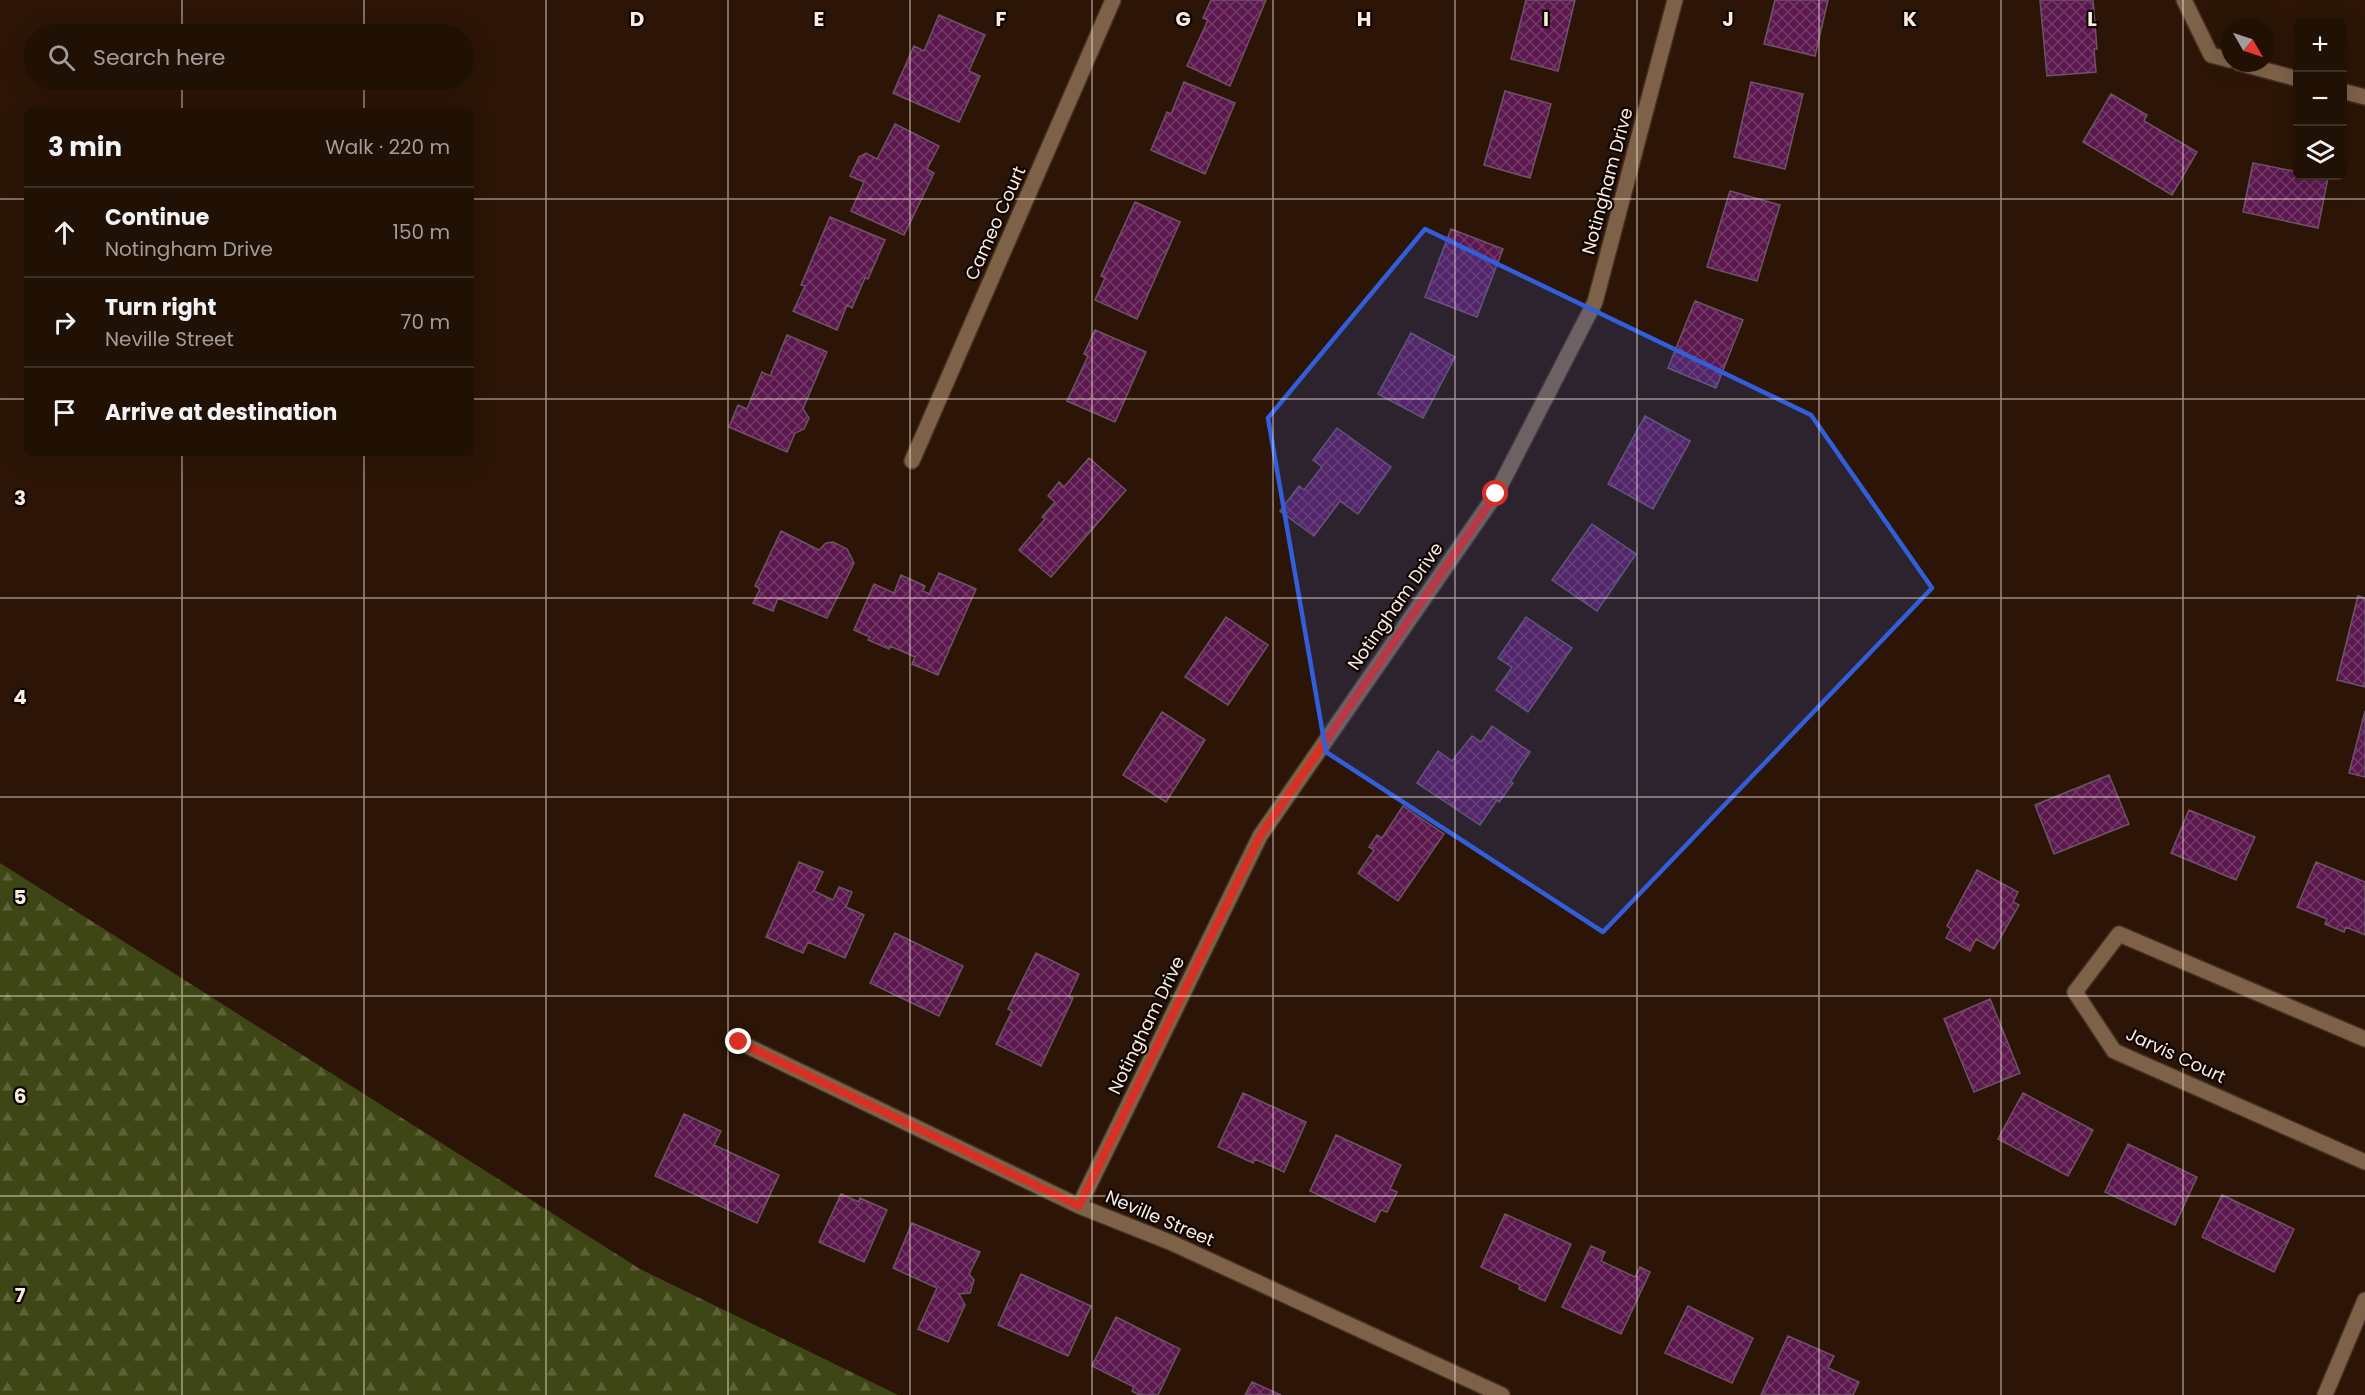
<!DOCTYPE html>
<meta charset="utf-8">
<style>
:root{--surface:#211004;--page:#29190e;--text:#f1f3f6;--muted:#a29d9a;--line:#3e3026}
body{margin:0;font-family:Poppins,sans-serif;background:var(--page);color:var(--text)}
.controls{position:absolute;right:18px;top:18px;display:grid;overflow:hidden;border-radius:9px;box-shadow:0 6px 24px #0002}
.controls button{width:54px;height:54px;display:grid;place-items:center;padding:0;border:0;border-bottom:2px solid var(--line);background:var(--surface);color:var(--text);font:30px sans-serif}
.compass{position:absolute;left:2221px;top:18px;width:54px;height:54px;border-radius:50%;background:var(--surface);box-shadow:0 6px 24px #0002;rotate:129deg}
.stop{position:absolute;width:18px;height:18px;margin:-14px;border:4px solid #d93025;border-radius:50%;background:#fff}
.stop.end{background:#d93025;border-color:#fff;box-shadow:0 2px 6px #0008}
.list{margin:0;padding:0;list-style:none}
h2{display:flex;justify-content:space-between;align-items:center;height:78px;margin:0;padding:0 24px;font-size:26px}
h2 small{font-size:20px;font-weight:400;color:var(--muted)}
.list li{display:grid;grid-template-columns:39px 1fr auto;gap:18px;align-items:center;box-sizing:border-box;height:90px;padding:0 24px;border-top:2px solid var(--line)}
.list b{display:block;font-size:22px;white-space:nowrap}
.list p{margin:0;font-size:20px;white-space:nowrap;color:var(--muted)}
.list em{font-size:20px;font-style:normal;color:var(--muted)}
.icon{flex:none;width:33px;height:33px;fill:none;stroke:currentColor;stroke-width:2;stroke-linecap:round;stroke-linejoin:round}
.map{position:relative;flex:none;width:2365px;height:1395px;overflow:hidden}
.search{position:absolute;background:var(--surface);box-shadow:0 6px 24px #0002;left:24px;top:24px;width:450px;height:66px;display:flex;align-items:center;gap:15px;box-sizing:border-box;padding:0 21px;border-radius:33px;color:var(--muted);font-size:22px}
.panel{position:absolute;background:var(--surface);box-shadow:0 6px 24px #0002;left:24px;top:108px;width:450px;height:348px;border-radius:9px}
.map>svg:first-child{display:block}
</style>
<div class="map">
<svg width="2365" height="1395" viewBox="0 0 2365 1395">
<defs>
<pattern id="forest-firs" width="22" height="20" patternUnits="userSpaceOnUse" patternTransform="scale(1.5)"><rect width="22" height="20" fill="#3f4615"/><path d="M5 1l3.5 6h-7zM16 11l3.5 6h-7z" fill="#5c6137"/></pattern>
<pattern id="building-cross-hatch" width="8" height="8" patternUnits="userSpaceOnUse" patternTransform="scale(1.5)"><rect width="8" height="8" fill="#5a184e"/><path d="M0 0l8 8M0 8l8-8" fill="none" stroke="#733a67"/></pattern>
</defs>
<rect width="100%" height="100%" fill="#2c1506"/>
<path fill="url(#forest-firs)" d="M0,863L640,1269L898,1395H0Z"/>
<path fill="url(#building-cross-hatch)" stroke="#6d5366" stroke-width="1.5" d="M1211,0H1266L1230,86L1187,66L1208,20L1203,18Z
M1526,0H1575L1558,71L1511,59Z
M1775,0H1828L1815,56L1764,44Z
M2040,0H2093L2097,49H2094L2096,72L2047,76Z
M939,15L985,35L969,71L980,76L959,122L893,93L914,46L924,51Z
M1184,82L1235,103L1205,174L1151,150L1167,112L1171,114Z
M1751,82L1803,94L1785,169L1734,157Z
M1505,91L1551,104L1530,178L1484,165Z
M2111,94L2147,115L2144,121L2197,152L2172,195L2083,142Z
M895,124L939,146L927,169L934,173L904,235L851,211L864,182L850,176L859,157L866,153L877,159Z
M2253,163L2298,172V176L2328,178L2318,228L2243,212Z
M1730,191L1780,205L1757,281L1707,267Z
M1135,202L1180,222L1137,319L1095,300L1105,278L1101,276Z
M830,217L885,240L868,279L865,278L852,308L847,305L837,330L793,311L805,286L801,285Z
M1451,229L1503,249L1477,317L1425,297Z
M1695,301L1743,320L1716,388L1668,368Z
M1095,330L1146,352L1115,422L1067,401L1088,356L1084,354Z
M1411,333L1455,357L1423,418L1378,394Z
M787,335L827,352L803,409L809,418L804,429L795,433L787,452L729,427L738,405L747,409L762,372L770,376Z
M1645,416L1690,441L1653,509L1608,484Z
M1337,428L1391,467L1358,514L1340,501L1314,536L1280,511L1299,486L1304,490L1322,467L1313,460Z
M1089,458L1126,490L1051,577L1019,550L1045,519L1042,517L1055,502L1048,496L1059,482L1064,487Z
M1592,524L1636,554L1597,611L1552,580Z
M781,531L819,550L826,543L833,542L847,549L854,563L827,618L778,598L773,611L753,603L760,589L755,586Z
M939,573L976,589L938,675L912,664L915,657L890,646L889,649L868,640L870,637L854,630L874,584L894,593L901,575L925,586L923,591L929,594Z
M2358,596L2365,598V687L2337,680Z
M1226,617L1268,645L1228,705L1185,677Z
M1526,617L1572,648L1528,712L1496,690L1512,667L1498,658Z
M2365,711V777L2349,773Z
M1162,712L1205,740L1166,802L1123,775Z
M1492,726L1530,752L1510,782L1513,783L1499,802L1497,800L1480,825L1417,783L1438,751L1452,761L1472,736L1481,742Z
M2109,775L2129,824L2054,854L2035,805Z
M1403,806L1444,834L1398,901L1358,873L1374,850L1369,847L1377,835L1382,838Z
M2189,810L2255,837L2236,880L2171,853Z
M799,862L823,872L814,891L833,900L839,887L852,892L846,907L864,915L845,958L808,942L803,953L766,937Z
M2316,862L2365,882V935L2346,927L2344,932L2325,924L2327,919L2297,907Z
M1977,870L2018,892L2013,902L2019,905L1994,949L1976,939L1970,951L1946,938L1951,929L1947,926Z
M895,933L963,966L939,1016L870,983Z
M1036,953L1079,974L1069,996L1073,998L1041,1066L996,1044L1012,1011L1008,1009Z
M1990,999L2020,1073L1974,1092L1944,1019Z
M1243,1093L1306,1122L1284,1172L1255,1159L1253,1163L1218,1147Z
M2023,1093L2093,1130L2068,1176L1998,1139Z
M684,1114L721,1131L714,1145L779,1175L757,1223L655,1176Z
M1336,1135L1401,1165L1390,1189L1397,1192L1387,1212L1381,1210L1375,1222L1310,1191Z
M2128,1144L2197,1177L2175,1225L2105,1192Z
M841,1194L859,1202L860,1198L887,1210L864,1262L819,1242Z
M2222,1195L2294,1229L2274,1272L2202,1237Z
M1505,1214L1571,1244L1545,1301L1519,1289L1520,1285L1481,1267Z
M912,1223L980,1252L969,1274L974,1280L970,1293L959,1294L965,1305L948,1342L918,1329L937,1288L893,1268Z
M1591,1246L1605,1252L1601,1261L1635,1277L1640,1267L1650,1272L1621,1334L1562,1307Z
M1021,1274L1091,1306L1068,1356L998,1325Z
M1688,1306L1753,1338L1732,1383L1665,1353Z
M1116,1317L1180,1349L1158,1395H1139L1132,1391L1134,1387L1092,1366Z
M1788,1336L1834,1356L1828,1368L1859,1382L1853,1395H1761Z
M1252,1382L1281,1395H1245Z"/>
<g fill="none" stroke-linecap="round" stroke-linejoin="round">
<defs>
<path id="minor" d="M2184,0L2211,55L2230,60
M2239,63L2298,79
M2342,91L2365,97
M912,461L1113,0
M2365,1039L2119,934L2075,992L2114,1051L2365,1162
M739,1042L1079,1206L1172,1243L1502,1395
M1079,1206L1260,836L1496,494L1595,302L1675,0
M2325,1395L2365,1300"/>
</defs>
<use href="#minor" stroke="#452f20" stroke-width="18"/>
<use href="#minor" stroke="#7d6247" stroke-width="15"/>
</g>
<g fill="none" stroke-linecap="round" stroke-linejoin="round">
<path stroke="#d93025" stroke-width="8" d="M739,1042L1079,1206L1260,836L1496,494"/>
</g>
<path fill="#335ed9" fill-opacity="0.2" stroke="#335ed9" stroke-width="4.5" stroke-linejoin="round" d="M1425,229L1811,415L1932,588L1603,932L1326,752L1268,418Z"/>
<path fill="none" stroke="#fbebe1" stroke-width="1.5" stroke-opacity="0.55" d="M182,0V34M364,0V34M546,0V1395M728,0V1395M910,0V1395M1092,0V1395M1273,0V1395M1455,0V1395M1637,0V1395M1819,0V1395M2001,0V1395M2183,0V1395M182,80V111M364,80V111M0,199H27M471,199H2365M0,399H27M471,399H2365M182,453V1395M364,453V1395M0,598H2365M0,797H2365M0,996H2365M0,1196H2365"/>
<g text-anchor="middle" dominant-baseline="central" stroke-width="4.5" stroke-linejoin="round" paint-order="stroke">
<g font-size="18" fill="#fbebe1" stroke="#0d0501">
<text transform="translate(1607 181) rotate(-75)">Notingham Drive</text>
<text transform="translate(995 223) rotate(-66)">Cameo Court</text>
<text transform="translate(1395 606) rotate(-55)">Notingham Drive</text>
<text transform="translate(1146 1025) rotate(-64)">Notingham Drive</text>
<text transform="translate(2176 1055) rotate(25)">Jarvis Court</text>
<text transform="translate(1160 1218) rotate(23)">Neville Street</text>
</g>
</g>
<g font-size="20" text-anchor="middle" font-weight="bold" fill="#fbebe1" stroke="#0d0501" stroke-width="4.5" stroke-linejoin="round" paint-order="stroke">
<text x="637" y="26">D</text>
<text x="819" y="26">E</text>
<text x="1001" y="26">F</text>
<text x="1183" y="26">G</text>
<text x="1364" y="26">H</text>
<text x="1546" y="26">I</text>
<text x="1728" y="26">J</text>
<text x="1910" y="26">K</text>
<text x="2092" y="26">L</text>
<text x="20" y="505">3</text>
<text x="20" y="704">4</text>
<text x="20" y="904">5</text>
<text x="20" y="1103">6</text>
<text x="20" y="1302">7</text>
</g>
</svg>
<div class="controls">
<button>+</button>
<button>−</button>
<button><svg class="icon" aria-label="layers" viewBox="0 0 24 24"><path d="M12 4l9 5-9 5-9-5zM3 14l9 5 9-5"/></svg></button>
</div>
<svg class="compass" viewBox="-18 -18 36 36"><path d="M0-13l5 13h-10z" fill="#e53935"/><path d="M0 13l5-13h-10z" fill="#a29d9a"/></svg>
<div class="stop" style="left:1496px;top:494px"></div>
<div class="stop end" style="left:739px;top:1042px"></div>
<div class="search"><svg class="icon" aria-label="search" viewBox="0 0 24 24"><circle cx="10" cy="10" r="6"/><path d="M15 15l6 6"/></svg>Search here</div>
<section class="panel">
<h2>3 min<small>Walk · 220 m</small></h2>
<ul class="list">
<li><svg class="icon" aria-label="ahead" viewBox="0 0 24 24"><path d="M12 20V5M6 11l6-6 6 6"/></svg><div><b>Continue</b><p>Notingham Drive</p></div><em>150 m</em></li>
<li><svg class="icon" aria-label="right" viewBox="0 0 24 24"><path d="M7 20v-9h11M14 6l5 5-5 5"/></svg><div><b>Turn right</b><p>Neville Street</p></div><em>70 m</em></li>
<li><svg class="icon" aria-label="arrive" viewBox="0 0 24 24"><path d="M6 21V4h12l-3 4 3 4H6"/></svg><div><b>Arrive at destination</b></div></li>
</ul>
</section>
</div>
